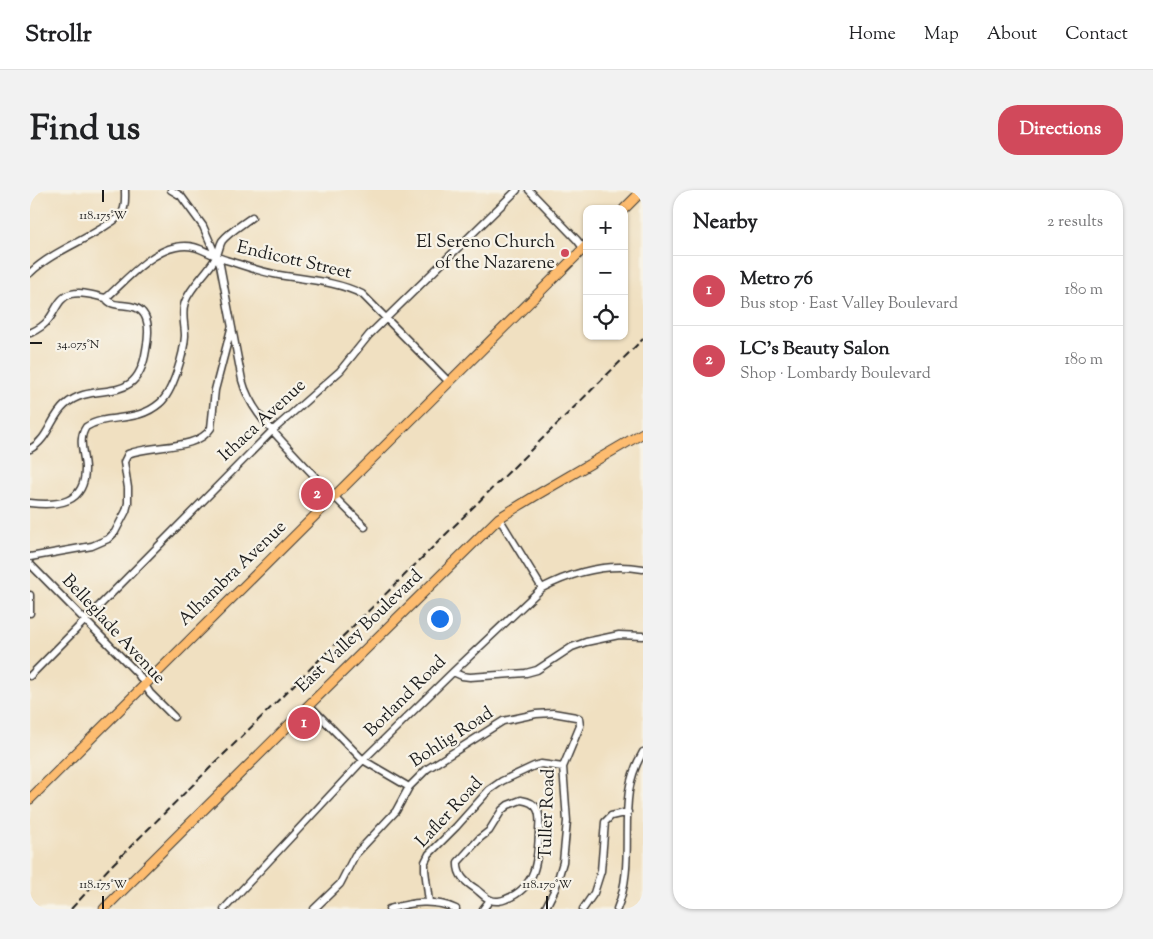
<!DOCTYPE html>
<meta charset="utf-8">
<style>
:root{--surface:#fff;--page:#f2f2f2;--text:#202124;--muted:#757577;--line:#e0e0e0;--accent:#d1495b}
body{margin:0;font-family:"Sorts Mill Goudy",serif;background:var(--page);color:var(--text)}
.controls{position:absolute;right:15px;top:15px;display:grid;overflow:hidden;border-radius:10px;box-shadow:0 1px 4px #0004}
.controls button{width:45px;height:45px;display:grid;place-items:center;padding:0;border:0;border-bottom:1px solid var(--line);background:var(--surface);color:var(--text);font:25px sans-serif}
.you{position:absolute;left:409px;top:428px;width:18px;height:18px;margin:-12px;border:4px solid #fff;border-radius:50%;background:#1a73e8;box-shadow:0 0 0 8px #1a73e833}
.badge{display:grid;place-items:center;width:32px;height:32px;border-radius:50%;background:var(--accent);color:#fff;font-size:16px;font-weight:700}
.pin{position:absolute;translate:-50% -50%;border:2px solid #fff;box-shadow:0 1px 5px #0006}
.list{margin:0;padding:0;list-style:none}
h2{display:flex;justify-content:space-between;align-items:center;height:65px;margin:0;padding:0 20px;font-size:21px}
h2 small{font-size:16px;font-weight:400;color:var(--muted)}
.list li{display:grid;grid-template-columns:32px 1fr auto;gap:15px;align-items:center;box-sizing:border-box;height:70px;padding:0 20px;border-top:1px solid var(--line)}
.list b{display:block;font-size:19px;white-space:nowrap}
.list p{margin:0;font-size:16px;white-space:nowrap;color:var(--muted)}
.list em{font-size:16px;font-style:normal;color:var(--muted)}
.icon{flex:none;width:28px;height:28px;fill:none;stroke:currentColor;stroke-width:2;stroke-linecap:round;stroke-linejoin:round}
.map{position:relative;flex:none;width:613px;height:719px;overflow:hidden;border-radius:20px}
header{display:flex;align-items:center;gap:30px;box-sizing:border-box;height:70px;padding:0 25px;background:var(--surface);border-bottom:1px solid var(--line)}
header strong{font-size:24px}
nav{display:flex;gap:28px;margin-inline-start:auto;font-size:18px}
.intro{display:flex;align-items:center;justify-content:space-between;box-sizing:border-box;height:120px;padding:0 30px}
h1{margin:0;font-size:35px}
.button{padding:12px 22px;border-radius:20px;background:var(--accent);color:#fff;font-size:18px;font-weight:700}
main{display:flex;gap:30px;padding:0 30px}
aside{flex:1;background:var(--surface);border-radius:20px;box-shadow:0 1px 4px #0004}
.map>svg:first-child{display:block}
</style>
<header>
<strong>Strollr</strong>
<nav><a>Home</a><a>Map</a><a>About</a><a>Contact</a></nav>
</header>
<div class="intro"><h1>Find us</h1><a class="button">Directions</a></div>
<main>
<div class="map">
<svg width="613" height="719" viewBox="0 0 613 719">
<rect width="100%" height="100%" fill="#f7f3e8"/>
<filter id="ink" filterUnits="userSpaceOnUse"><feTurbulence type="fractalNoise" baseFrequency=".02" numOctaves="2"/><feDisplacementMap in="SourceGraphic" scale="10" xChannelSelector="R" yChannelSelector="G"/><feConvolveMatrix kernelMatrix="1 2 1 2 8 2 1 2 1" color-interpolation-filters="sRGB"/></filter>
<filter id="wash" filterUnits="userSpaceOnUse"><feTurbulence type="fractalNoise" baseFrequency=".0096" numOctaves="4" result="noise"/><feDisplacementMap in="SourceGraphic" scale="20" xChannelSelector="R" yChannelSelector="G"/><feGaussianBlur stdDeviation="1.12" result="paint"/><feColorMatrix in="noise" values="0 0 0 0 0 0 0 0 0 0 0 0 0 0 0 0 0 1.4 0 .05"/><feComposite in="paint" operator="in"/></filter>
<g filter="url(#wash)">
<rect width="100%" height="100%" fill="#f0e0c1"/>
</g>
<g filter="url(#ink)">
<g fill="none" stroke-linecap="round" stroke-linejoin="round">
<defs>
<path id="minor" d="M141,0L151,6L173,36L190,75L212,190C220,220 242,240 262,262C286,288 310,313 335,337
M499,0L547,50L557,63
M0,83C22,62 52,52 77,35C82,32 89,28 92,23C96,17 95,7 95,0
M0,143C7,140 14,136 19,129C26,120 29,107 41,104C53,101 65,106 76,108C95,91 120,62 146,57C167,52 178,65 196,70C212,75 228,81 244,84C274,90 304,90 332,104L418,191
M0,259C19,249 20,228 35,215C65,188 107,220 116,160C118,150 120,136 115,126C106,109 83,121 76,108
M0,313C28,316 55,314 55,279C55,265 47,250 56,237C77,223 106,234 130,213C143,202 154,163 155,146C155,135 151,123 155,112C161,96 177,83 185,69C189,63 189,56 192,51C199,42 213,34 222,27
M469,328L512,398
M0,367L62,356L78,349L85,342L96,321L98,313V298L94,272L98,264C122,254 167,261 181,238L185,200L201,139
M0,374L108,484L120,503L144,527
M0,405V423
M423,482L432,486L440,487L496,483L507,480L542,457L556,452L589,445L613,446
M0,486L242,241L310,181L339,145L487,0
M279,515L333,570L379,597
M491,610C498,611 504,613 507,619C511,626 509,634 509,642C508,670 506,698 476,709C472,711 465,712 461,710C455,708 450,702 446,699C435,692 427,685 428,672L450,648L459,641L472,620L478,615Z
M399,712L395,680V672L399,664L426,637L459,600L472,591L504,576L511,574L533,577
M194,719L333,570L423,482L512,398C543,382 579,373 613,379
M284,719L310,694L325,665L366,621L379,597L397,579L473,531L506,524L523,523L546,527L549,528L550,536L533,577L537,631L533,672L525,699L515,719
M359,719C382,712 404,709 426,719
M453,719L460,710
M553,719L564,703L571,681L575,632L581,626L598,622
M587,719C603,680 593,641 599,601C601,587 606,574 613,562"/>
<path id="major" d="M594,19L613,0
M0,609L557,55
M74,719L279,515L469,328L505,306L613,243"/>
</defs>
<use href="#minor" stroke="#3c3935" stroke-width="9"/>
<use href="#major" stroke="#3c3935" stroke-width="11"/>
<use href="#minor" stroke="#fff" stroke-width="6"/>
<use href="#major" stroke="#fdbc6f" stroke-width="9"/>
<path stroke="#1c1c1c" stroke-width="2" stroke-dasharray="8 4" stroke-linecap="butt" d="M41,719L82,675L613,149"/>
</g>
</g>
<path fill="none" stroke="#1c1c1c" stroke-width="2" d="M73,0V12M0,153H12M73,706V719M517,706V719"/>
<circle fill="#d1495b" stroke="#f7f3e8" stroke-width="2" cx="535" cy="63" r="5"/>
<g text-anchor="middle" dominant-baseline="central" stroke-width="4.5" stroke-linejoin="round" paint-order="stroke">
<g font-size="18" fill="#1c1c1c" stroke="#f7f3e8" text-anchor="end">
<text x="525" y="53">El Sereno Church<tspan x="525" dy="21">of the Nazarene</tspan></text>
</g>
<g font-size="18" fill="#1c1c1c" stroke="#f7f3e8">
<text transform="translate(264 71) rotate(13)">Endicott Street</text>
<text transform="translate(233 231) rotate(-43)">Ithaca Avenue</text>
<text transform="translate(203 384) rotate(-44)">Alhambra Avenue</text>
<text transform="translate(83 440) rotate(47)">Belleglade Avenue</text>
<text transform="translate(330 442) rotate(-44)">East Valley Boulevard</text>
<text transform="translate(376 507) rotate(-45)">Borland Road</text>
<text transform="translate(422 548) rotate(-33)">Bohlig Road</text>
<text transform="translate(420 623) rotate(-47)">Lafler Road</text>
<text transform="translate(518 624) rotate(-88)">Tuller Road</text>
</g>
</g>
<g font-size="12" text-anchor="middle" fill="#1c1c1c" stroke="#f7f3e8" stroke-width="4.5" stroke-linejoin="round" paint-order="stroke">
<text x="73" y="29">118.175°W</text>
<text x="48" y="158">34.075°N</text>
<text x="73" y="698">118.175°W</text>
<text x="517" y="698">118.170°W</text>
</g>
</svg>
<div class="controls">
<button>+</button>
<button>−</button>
<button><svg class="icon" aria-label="locate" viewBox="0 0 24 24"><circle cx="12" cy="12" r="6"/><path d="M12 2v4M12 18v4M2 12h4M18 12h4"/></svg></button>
</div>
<div class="you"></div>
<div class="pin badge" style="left:274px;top:533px">1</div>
<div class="pin badge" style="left:287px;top:304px">2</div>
</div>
<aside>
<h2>Nearby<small>2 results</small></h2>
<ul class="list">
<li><span class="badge">1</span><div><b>Metro 76</b><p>Bus stop · East Valley Boulevard</p></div><em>180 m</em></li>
<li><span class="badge">2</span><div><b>LC's Beauty Salon</b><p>Shop · Lombardy Boulevard</p></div><em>180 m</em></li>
</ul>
</aside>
</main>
